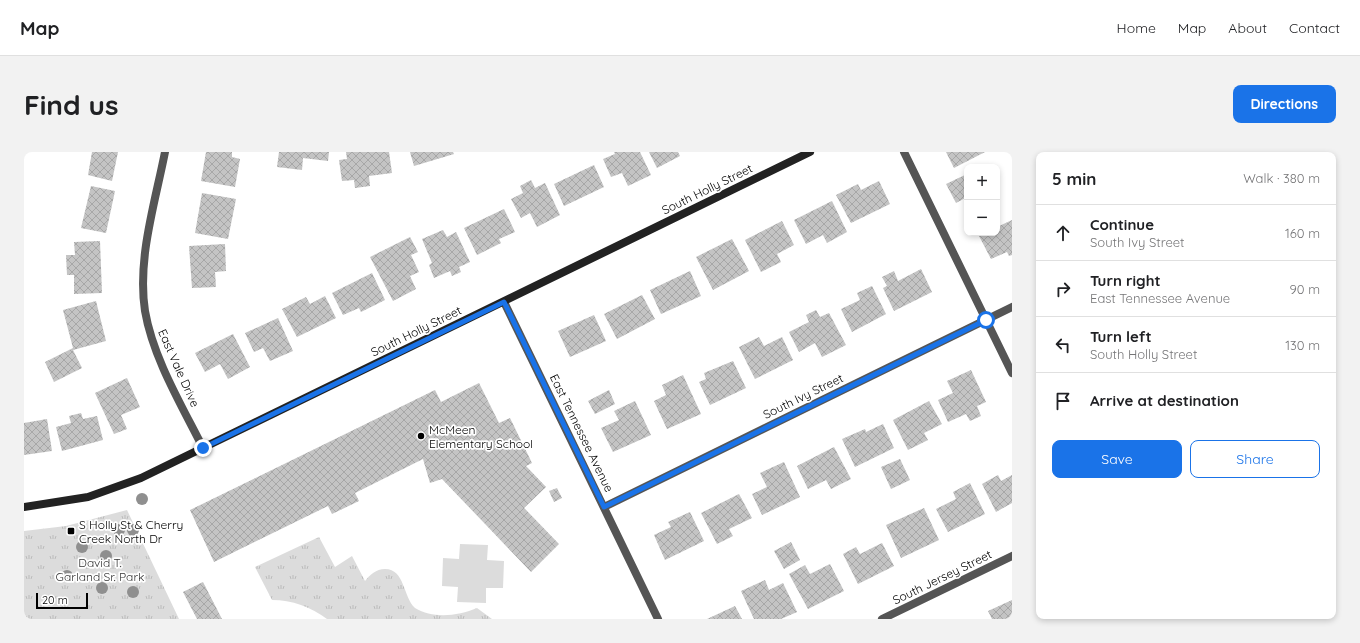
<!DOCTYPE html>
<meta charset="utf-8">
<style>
:root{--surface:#fff;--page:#f2f2f2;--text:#202124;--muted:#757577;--line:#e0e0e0;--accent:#1a73e8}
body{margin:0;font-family:Quicksand,sans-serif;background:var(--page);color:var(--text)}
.controls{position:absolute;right:12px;top:12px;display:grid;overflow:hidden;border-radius:8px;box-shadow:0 2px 6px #0003}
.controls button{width:36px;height:36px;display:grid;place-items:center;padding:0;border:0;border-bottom:1px solid var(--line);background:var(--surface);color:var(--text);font:20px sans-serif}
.scale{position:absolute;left:12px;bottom:10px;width:52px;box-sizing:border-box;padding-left:4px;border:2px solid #000;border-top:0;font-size:11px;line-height:14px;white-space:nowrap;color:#000;-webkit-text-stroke:3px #fff;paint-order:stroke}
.stop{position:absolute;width:12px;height:12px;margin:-9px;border:3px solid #1a73e8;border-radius:50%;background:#fff}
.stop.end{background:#1a73e8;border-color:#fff;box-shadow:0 1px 4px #0008}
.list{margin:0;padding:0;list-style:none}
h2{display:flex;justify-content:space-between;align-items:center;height:52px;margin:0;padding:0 16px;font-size:17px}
h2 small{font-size:13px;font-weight:400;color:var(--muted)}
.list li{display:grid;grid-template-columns:26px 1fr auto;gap:12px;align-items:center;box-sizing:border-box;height:56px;padding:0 16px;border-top:1px solid var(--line)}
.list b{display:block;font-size:15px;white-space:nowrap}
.list p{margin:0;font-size:13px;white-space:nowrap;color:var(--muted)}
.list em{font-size:13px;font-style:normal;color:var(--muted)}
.actions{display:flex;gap:8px;padding:12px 16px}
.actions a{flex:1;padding:9px 0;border:1px solid var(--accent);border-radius:8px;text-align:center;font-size:14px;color:var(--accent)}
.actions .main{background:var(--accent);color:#fff}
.icon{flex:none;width:22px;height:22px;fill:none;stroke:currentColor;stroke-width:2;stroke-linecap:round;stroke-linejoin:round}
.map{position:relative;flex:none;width:988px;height:467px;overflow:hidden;border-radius:8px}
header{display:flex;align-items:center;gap:24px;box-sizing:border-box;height:56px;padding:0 20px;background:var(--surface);border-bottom:1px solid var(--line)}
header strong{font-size:19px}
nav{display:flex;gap:22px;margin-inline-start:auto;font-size:14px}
.intro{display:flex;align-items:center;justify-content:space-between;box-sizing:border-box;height:96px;padding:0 24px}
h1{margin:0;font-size:28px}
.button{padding:10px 18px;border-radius:8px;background:var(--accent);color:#fff;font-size:14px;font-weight:700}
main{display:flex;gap:24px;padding:0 24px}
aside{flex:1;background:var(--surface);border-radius:8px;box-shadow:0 2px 6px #0003}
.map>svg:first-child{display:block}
</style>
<header>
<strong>Map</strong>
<nav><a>Home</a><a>Map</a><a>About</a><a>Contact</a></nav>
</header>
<div class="intro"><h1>Find us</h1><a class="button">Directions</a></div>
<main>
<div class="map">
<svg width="988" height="467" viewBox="0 0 988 467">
<defs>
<pattern id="grass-tufts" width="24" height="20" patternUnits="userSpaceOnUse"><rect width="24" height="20" fill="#dcdcdc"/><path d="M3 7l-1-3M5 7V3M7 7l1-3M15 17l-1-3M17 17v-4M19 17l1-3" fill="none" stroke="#bbb"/></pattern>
<pattern id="building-cross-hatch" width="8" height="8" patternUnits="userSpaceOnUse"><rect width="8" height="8" fill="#c4c4c4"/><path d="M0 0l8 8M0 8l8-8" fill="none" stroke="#a7a7a7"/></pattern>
</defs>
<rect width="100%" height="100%" fill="#fff"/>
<path fill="url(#grass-tufts)" d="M103,358L155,467H0V379L42,374Z
M295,385L311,415L328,404L341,429C346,423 352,417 361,417C381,417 379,445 391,456C409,467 434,464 453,456L468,467H303C287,455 268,448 248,448L231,415Z"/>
<path fill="#dcdcdc" d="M436,392L464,393L463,408L480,409L479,436H462V451L433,450L434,435L418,434L419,406L435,407Z"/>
<path fill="url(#building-cross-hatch)" d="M68,0H94L88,29L64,23Z
M182,0H208V5L216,7L211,35L177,29Z
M255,0H305L304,9L279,6L278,18L253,15Z
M322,0H365L368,21L345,24L346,34L331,36L330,28L318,29L315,8L323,7Z
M386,0H429L430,2L390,14Z
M590,0H616L627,23L604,34L598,21L587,25L579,7L591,2Z
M625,0H654L656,4L633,16Z
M922,0H961L930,16Z
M570,13L580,35L540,54L530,32Z
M943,22V45L932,51L922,32Z
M507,28L511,36L521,31L536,63L513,75L506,61L497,66L487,47L499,41L496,34Z
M855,29L866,52L827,71L812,43L834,32L837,38Z
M67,34L91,39L82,81L57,76Z
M178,41L212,47L204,87L171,81Z
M808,49L823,80L803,91L799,83L782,92L770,68Z
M480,57L491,80L475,87L477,91L453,103L440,76Z
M988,68V103L985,104L983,100L967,107L955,84L962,81H973V75Z
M758,69L770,93L753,102L757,110L737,120L721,88Z
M419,78L423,85L432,80L446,110L435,115L437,120L428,124L426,119L410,126L405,113L408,111L398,87Z
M386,85L394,100L387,103L395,120L386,124L392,137L369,149L346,105Z
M708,87L725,119L689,138L672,105Z
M76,89L78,141L50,142V123H43L42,103H51L50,90Z
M201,92L202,119L191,120L192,135L168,136L165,94Z
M897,117L908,140L870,159L859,136L863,134L858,125L870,119L874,129Z
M666,119L677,144L637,162L626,138Z
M348,121L361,148L337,160L335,156L319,163L308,141Z
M848,134L862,162L828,180L817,157L836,148L833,141Z
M618,143L631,167L593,187L580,162Z
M301,144L312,166L273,185L258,157L282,145L286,152Z
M72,149L82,189L49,198L58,216L30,230L21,210L49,196L39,158Z
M792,158L796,165L805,161L822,193L798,205L791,191L775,200L765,180L785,170L782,163Z
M570,163L582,189L546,205L534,179Z
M254,166L269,199L246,209L239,196L230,200L221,181Z
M209,182L226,215L204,227L196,212L181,220L171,201Z
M735,185L740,194L758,185L769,208L731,227L715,195Z
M709,209L722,236L686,253L675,230L682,227L680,221Z
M947,218L962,250L953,254L957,264L946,269L942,262L924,270L914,248L929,241L923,229Z
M659,223L677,262L643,277L630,249L642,243L638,233Z
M103,226L116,255L97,263L103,277L90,282L71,241Z
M455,231L475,271L486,266L508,311L502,314L522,335L500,356L535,392L507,420L418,327L406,331L399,307L331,341L335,349L308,362L304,354L190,410L166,358L411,238L417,250Z
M585,238L591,252L571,262L564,249Z
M611,249L627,283L589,300L577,276L595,268L590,259Z
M905,249L918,272L900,281L904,288L884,298L869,268Z
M57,261L59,267L73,264L79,288L38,299L32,275L47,271L45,264Z
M23,267L28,299L0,303V271Z
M859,272L870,296L831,315L818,287L841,277L842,280Z
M810,295L827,327L807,337L802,328L784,337L773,314Z
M876,307L886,328L867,337L857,315Z
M760,310L776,345L738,363L728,342L743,335L736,321Z
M974,323L977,329L988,323V351L972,360L958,332Z
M946,331L961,362L924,380L912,357L932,347L929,340Z
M533,336L538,346L530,350L525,339Z
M715,342L728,366L705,377L709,384L693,392L677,361Z
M900,356L915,388L877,406L862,373Z
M666,360L680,389L641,408L630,383L647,375L644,370Z
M767,390L776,408L760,417L750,399Z
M858,391L870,414L834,432L819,402L832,395L836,402Z
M806,412L820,439L784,457L765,422L781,413L786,422Z
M741,428L745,438L759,431L773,460L757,467H730L717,439Z
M179,430L198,467H173L159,440Z
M988,448V467H968L964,459Z
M711,454L718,467H683Z"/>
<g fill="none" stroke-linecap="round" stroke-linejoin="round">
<path stroke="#555" stroke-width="8" d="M141,0C131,51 113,107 121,159C129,206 158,254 179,296
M580,355L988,155
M858,467L988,404"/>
<path stroke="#555" stroke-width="8" d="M880,0L988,221
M480,150L634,467"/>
<path stroke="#222" stroke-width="8" d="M0,355L64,345L117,326L786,0"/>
</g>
<g fill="#8f8f8f">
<circle cx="118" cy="347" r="6"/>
<circle cx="95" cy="378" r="6"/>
<circle cx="109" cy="378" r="6"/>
<circle cx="58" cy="395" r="6"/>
<circle cx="82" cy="404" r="6"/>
<circle cx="43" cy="424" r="6"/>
<circle cx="78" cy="436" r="6"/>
<circle cx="109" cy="440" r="6"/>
</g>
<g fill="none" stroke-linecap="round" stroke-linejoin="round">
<path stroke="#1a73e8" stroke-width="5" d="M179,296L480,150L580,355L962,168"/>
</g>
<g fill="#000" stroke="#fff" stroke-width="1.5">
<circle cx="397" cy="284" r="4"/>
<rect x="43" y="375" width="8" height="8" rx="2"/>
</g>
<g text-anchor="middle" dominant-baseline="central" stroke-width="3.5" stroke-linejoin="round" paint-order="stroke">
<g font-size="12" fill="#000" stroke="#fff">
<text transform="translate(683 37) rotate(-26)">South Holly Street</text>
<text transform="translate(392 179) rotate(-26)">South Holly Street</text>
<text transform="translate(155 216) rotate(66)">East Vale Drive</text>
<text transform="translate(779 244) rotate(-26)">South Ivy Street</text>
<text transform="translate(558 281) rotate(64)">East Tennessee Avenue</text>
<text transform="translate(918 425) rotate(-26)">South Jersey Street</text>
</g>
<g font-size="12" fill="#000" stroke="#fff" text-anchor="start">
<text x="405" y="277">McMeen<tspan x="405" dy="14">Elementary School</tspan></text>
<text x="55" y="372">S Holly St &amp; Cherry<tspan x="55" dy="14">Creek North Dr</tspan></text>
</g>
<g font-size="12" fill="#333" stroke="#fff">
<text x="76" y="410">David T.<tspan x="76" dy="14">Garland Sr. Park</tspan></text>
</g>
</g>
</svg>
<div class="controls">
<button>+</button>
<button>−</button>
</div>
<div class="scale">20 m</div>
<div class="stop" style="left:962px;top:168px"></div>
<div class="stop end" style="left:179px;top:296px"></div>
</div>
<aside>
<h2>5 min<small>Walk · 380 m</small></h2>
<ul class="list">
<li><svg class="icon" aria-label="ahead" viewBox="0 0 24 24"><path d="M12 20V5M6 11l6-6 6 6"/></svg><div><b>Continue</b><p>South Ivy Street</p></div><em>160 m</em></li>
<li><svg class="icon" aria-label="right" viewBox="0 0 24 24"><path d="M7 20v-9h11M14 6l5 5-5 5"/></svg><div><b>Turn right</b><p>East Tennessee Avenue</p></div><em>90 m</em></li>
<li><svg class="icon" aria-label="left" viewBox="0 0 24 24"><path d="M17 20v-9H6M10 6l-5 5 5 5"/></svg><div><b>Turn left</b><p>South Holly Street</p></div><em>130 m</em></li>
<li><svg class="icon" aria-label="arrive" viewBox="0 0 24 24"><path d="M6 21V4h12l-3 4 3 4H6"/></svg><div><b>Arrive at destination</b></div></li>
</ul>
<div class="actions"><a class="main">Save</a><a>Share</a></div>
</aside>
</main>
